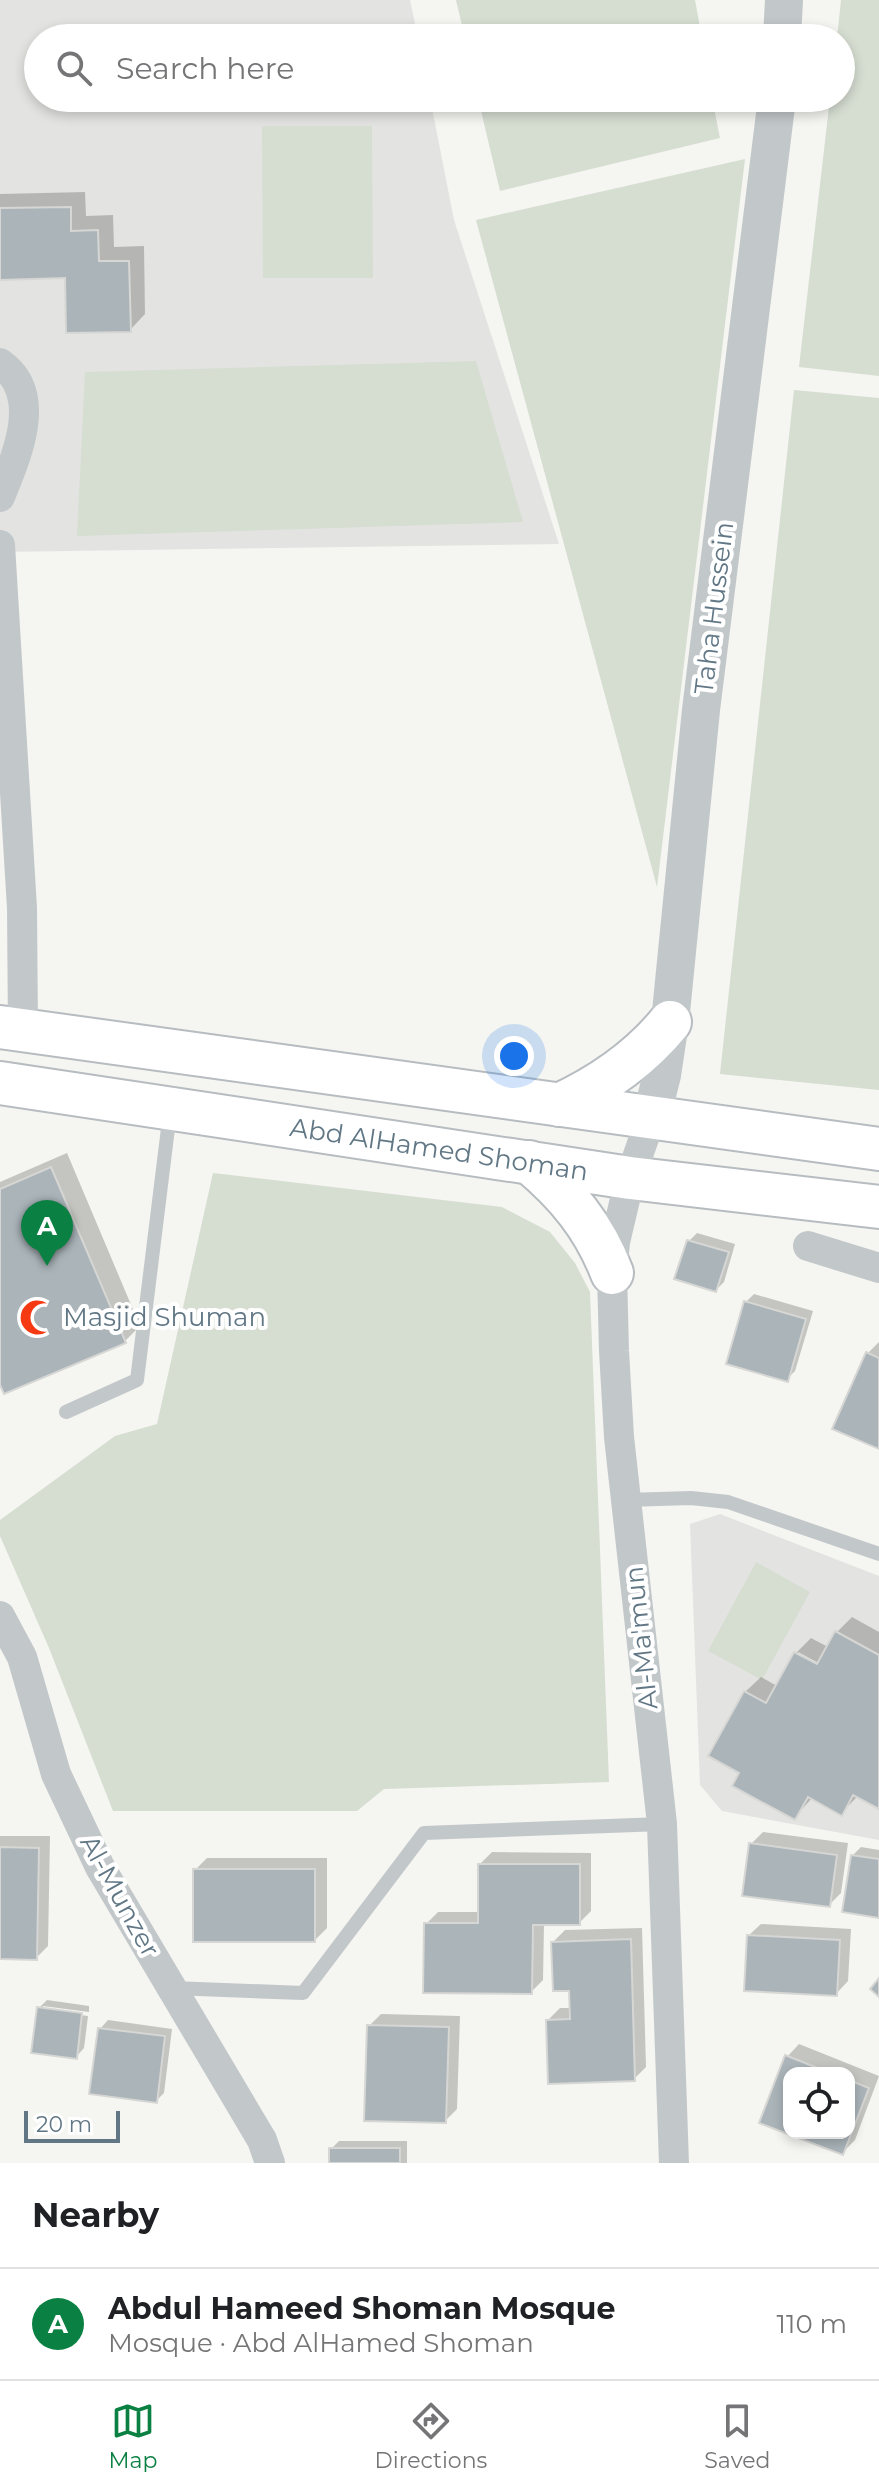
<!DOCTYPE html>
<meta charset="utf-8">
<style>
:root{--surface:#fff;--page:#f6f6f6;--text:#202124;--muted:#757577;--line:#e0e0e0;--accent:#0b8043}
body{margin:0;font-family:Montserrat,sans-serif;background:var(--page);color:var(--text)}
.controls{position:absolute;right:24px;bottom:24px;display:grid;overflow:hidden;border-radius:16px;box-shadow:0 4px 12px #0003}
.controls button{width:72px;height:72px;display:grid;place-items:center;padding:0;border:0;border-bottom:2px solid var(--line);background:var(--surface);color:var(--text);font:40px sans-serif}
.scale{position:absolute;left:24px;bottom:20px;width:96px;box-sizing:border-box;padding-left:8px;border:4px solid #617785;border-top:0;font-size:22px;line-height:28px;white-space:nowrap;color:#617785;-webkit-text-stroke:6px #fff;paint-order:stroke}
.you{position:absolute;left:514px;top:1056px;width:28px;height:28px;margin:-20px;border:6px solid #fff;border-radius:50%;background:#1a73e8;box-shadow:0 0 0 12px #1a73e833}
.badge{display:grid;place-items:center;width:52px;height:52px;border-radius:50%;background:var(--accent);color:#fff;font-size:26px;font-weight:700}
.pin{position:absolute;translate:-50% -66px;filter:drop-shadow(0 2px 4px #0008)}
.pin::after{content:'';position:absolute;top:42px;width:28px;height:24px;background:inherit;clip-path:polygon(0 0,100% 0,50% 100%)}
.list{margin:0;padding:0;list-style:none}
h2{display:flex;justify-content:space-between;align-items:center;height:104px;margin:0;padding:0 32px;font-size:34px}
h2 small{font-size:26px;font-weight:400;color:var(--muted)}
.list li{display:grid;grid-template-columns:52px 1fr auto;gap:24px;align-items:center;box-sizing:border-box;height:112px;padding:0 32px;border-top:2px solid var(--line)}
.list b{display:block;font-size:30px;white-space:nowrap}
.list p{margin:0;font-size:26px;white-space:nowrap;color:var(--muted)}
.list em{font-size:26px;font-style:normal;color:var(--muted)}
.icon{flex:none;width:44px;height:44px;fill:none;stroke:currentColor;stroke-width:2;stroke-linecap:round;stroke-linejoin:round}
.map{position:relative;flex:none;width:879px;height:2163px;overflow:hidden}
.search{position:absolute;background:var(--surface);box-shadow:0 4px 12px #0003;left:24px;right:24px;top:24px;height:88px;display:flex;align-items:center;gap:20px;box-sizing:border-box;padding:0 28px;border-radius:44px;color:var(--muted);font-size:30px}
.sheet{height:216px;background:var(--surface)}
nav{display:flex;justify-content:space-around;align-items:center;box-sizing:border-box;height:112px;border-top:2px solid var(--line);background:var(--surface);font-size:22px;color:var(--muted)}
nav a{display:grid;justify-items:center;gap:4px}
nav .on{color:var(--accent)}
.map>svg:first-child{display:block}
</style>
<div class="map">
<svg width="879" height="2163" viewBox="0 0 879 2163">
<rect width="100%" height="100%" fill="#f5f5f1"/>
<path fill="#e3e4e2" d="M0,0H410L418,38H38V98H430L454,220L559,544L0,552Z
M720,1514L879,1576V1840L722,1811L700,1785L690,1524Z"/>
<path fill="#d6ddd1" d="M456,0H695L702,38H465Z
M841,0H879V376L799,367L830,98H841V38H837Z
M478,98H712L720,138L500,191Z
M262,126H372L373,278H263Z
M745,159L657,887L476,220Z
M476,361L523,522L77,536L85,372Z
M794,390L879,398V1090L720,1074Z
M213,1173L502,1207L550,1232L575,1263L590,1292L609,1782L384,1789L357,1811H113L49,1648L0,1536V1520L115,1436L157,1424Z
M756,1562L810,1592L762,1680L708,1651Z"/>
<path fill="#0003" fill-rule="evenodd" d="M85,192L86,216L113,215L114,247L144,246L145,314L130,330L67,276L0,278V194Z
M67,1153L140,1326L125,1341L0,1380V1182Z
M697,1233L735,1244L724,1282L716,1290L689,1241Z
M754,1294L813,1311L795,1371L787,1379L746,1302Z
M879,1342V1447L868,1353Z
M852,1617L879,1632V1807L858,1796L841,1813L813,1797L794,1818L742,1773L745,1692L761,1677L777,1686L796,1653L811,1638L828,1647L837,1632ZM798,1652L826,1667L825,1671L798,1656Z
M763,1832L848,1843L841,1893L829,1905L751,1844Z
M0,1836H50L48,1946L36,1958L0,1957Z
M861,1847L879,1850V1916L853,1855Z
M492,1852L591,1853V1911L579,1923H544L543,1980L531,1992L426,1924L438,1912H480V1864Z
M207,1858H327V1928L315,1940L195,1870Z
M761,1924L851,1929L848,1981L836,1994L748,1936Z
M642,1928L646,2067L634,2079L548,2020L560,2008H571V1989L553,1942L565,1930Z
M47,2000L89,2006V2012L43,2006V2010L88,2016L84,2048L76,2057L39,2008Z
M381,2014L460,2016L457,2109L445,2121L369,2026Z
M108,2020L172,2029L164,2093L156,2101L100,2029Z
M799,2044L879,2076L855,2140L843,2152L792,2133H849V2073H789V2132L787,2057Z
M339,2141H407V2163H331V2149Z"/>
<path fill="#aab4b9" stroke="#d6d6d4" stroke-width="2" d="M71,207V231L98,230L99,261H129L131,332L66,333L65,278L0,280V208Z
M51,1167L126,1343L4,1394L0,1385V1189Z
M687,1240L729,1252L716,1292L674,1279Z
M744,1301L806,1319L788,1382L726,1364Z
M866,1352L879,1358V1449L832,1429Z
M835,1631L879,1655V1809L853,1795L842,1816L808,1797L795,1820L732,1786L739,1773L708,1756L744,1691L766,1703L794,1652L817,1664Z
M749,1843L837,1855L830,1907L742,1896Z
M0,1847L39,1848L37,1960L0,1959Z
M851,1855L879,1859V1918L842,1912Z
M478,1864H580V1925H533L532,1994L423,1993L424,1923H478Z
M193,1869H315V1942H193Z
M747,1935L840,1940L837,1996L744,1991Z
M631,1939L635,2081L548,2084L546,2020L570,2019L569,1991H553L551,1942Z
M879,1978V1997L870,1989Z
M37,2007L82,2013L77,2059L31,2053Z
M367,2025L449,2027L446,2123L364,2121Z
M98,2028L165,2036L157,2103L89,2094Z
M785,2055L830,2073H789V2133H849V2080L869,2088L843,2155L759,2123Z
M329,2148H400V2163H329Z"/>
<g fill="none" stroke-linecap="round" stroke-linejoin="round">
<defs>
<g id="secondary">
<path d="M0,1027L879,1149"/>
<path id="s1" d="M0,1083L630,1178L879,1207"/>
<path d="M559,1105C602,1085 640,1059 670,1022"/>
<path d="M529,1162C567,1194 594,1226 612,1273"/>
</g>
</defs>
<use href="#secondary" stroke="#b6bcc0" stroke-width="46"/>
<path stroke="#c2c7ca" stroke-width="14" d="M66,1412L137,1380L170,1112
M626,1500L691,1498L728,1502L879,1554
M172,1988L303,1993L424,1833L662,1824"/>
<path stroke="#c2c7ca" stroke-width="30" d="M0,363C45,394 16,457 0,497
M0,545L22,908L23,1030
M651,1118L630,1178L615,1242L612,1273L614,1351L619,1437L662,1824L674,2163
M808,1246L879,1268
M0,1616L22,1657L56,1774L100,1867L262,2140L270,2163"/>
<path stroke="#c2c7ca" stroke-width="38" d="M782,38L784,0
M651,1118L662,1075L670,1022L701,710L777,98"/>
<use href="#secondary" stroke="#fff" stroke-width="42"/>
</g>
<defs>
<symbol id="mosque-bare" viewBox="-9 -9 18 18"><path d="M3.5-4.9A6 6 0 1 0 3.5 4.9A5 5 0 1 1 3.5-4.9Z" fill="#f43913" stroke="#fff" stroke-width="2.5" paint-order="stroke"/></symbol>
</defs>
<g fill-rule="evenodd">
<use href="#mosque-bare" x="12" y="1292" width="51" height="51"/>
</g>
<g text-anchor="middle" dominant-baseline="central" stroke-width="8" stroke-linejoin="round" paint-order="stroke">
<g font-size="26" fill="#617785" stroke="#fff">
<text transform="translate(714 608) rotate(-83)">Taha Hussein</text>
<text stroke="none"><textPath href="#s1" startOffset="444">Abd AlHamed Shoman</textPath></text>
<text transform="translate(641 1638) rotate(-96)">Al-Ma'mun</text>
<text transform="translate(120 1896) rotate(61)">Al-Munzer</text>
</g>
<g font-size="26" fill="#617785" stroke="#fff" text-anchor="start">
<text x="63" y="1317">Masjid Shuman</text>
</g>
</g>
</svg>
<div class="controls">
<button><svg class="icon" aria-label="locate" viewBox="0 0 24 24"><circle cx="12" cy="12" r="6"/><path d="M12 2v4M12 18v4M2 12h4M18 12h4"/></svg></button>
</div>
<div class="scale">20 m</div>
<div class="you"></div>
<div class="pin badge" style="left:47px;top:1266px">A</div>
<div class="search"><svg class="icon" aria-label="search" viewBox="0 0 24 24"><circle cx="10" cy="10" r="6"/><path d="M15 15l6 6"/></svg>Search here</div>
</div>
<section class="sheet">
<h2>Nearby<small></small></h2>
<ul class="list">
<li><span class="badge">A</span><div><b>Abdul Hameed Shoman Mosque</b><p>Mosque · Abd AlHamed Shoman</p></div><em>110 m</em></li>
</ul>
</section>
<nav>
<a class="on"><svg class="icon" aria-label="map" viewBox="0 0 24 24"><path d="M3 6l6-2 6 2 6-2v14l-6 2-6-2-6 2zM9 4v14M15 6v14"/></svg>Map</a>
<a><svg class="icon" aria-label="directions" viewBox="0 0 24 24"><path d="M12 3l9 9-9 9-9-9zM9 14v-3h6M13 9l2 2-2 2"/></svg>Directions</a>
<a><svg class="icon" aria-label="saved" viewBox="0 0 24 24"><path d="M7 4h10v16l-5-4-5 4z"/></svg>Saved</a>
</nav>
